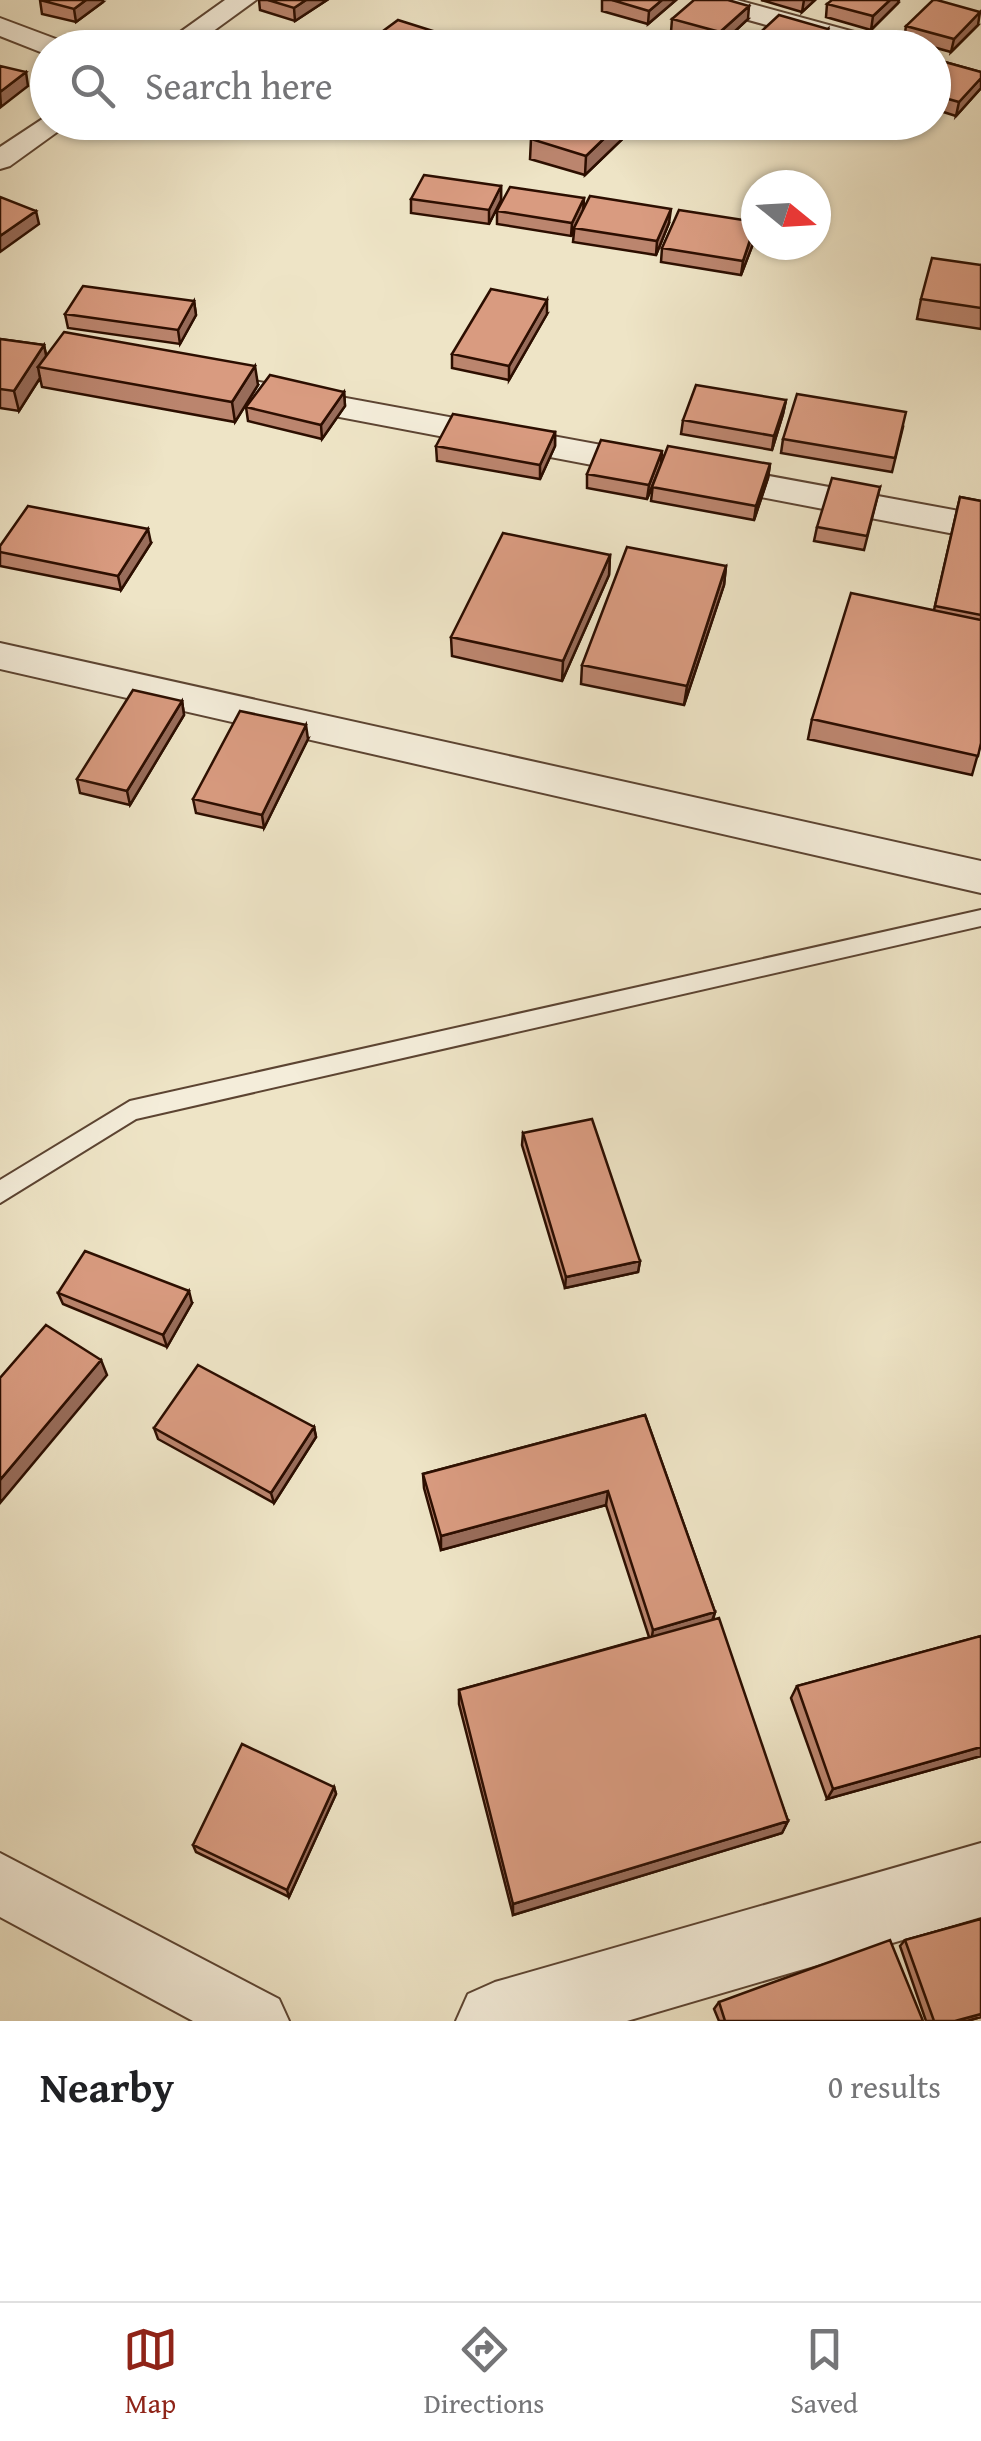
<!DOCTYPE html>
<style>
:root{--surface:#fff;--page:#f2f2f2;--text:#202124;--muted:#757577;--line:#e0e0e0;--accent:#8f2418}
body{margin:0;font-family:"Gentium Book Plus",serif;background:var(--page);color:var(--text)}
.compass{position:absolute;left:741px;top:170px;width:90px;height:90px;border-radius:50%;background:var(--surface);box-shadow:0 2px 8px #0004;rotate:108deg}
.list{margin:0;padding:0;list-style:none}
h2{display:flex;justify-content:space-between;align-items:center;height:130px;margin:0;padding:0 40px;font-size:42px}
h2 small{font-size:32px;font-weight:400;color:var(--muted)}
.icon{flex:none;width:55px;height:55px;fill:none;stroke:currentColor;stroke-width:2;stroke-linecap:round;stroke-linejoin:round}
.map{position:relative;flex:none;width:981px;height:2021px;overflow:hidden}
.search{position:absolute;background:var(--surface);box-shadow:0 2px 8px #0004;left:30px;right:30px;top:30px;height:110px;display:flex;align-items:center;gap:25px;box-sizing:border-box;padding:0 35px;border-radius:55px;color:var(--muted);font-size:38px}
.sheet{height:280px;background:var(--surface)}
nav{display:flex;justify-content:space-around;align-items:center;box-sizing:border-box;height:140px;border-top:2px solid var(--line);background:var(--surface);font-size:28px;color:var(--muted)}
nav a{display:grid;justify-items:center;gap:5px}
nav .on{color:var(--accent)}
.map>svg:first-child{display:block}
</style>
<div class="map">
<svg width="981" height="2021" viewBox="0 0 981 2021">
<rect width="100%" height="100%" fill="#eee4c6"/>
<filter id="stains"><feTurbulence type="fractalNoise" baseFrequency=".002" numOctaves="4"/><feColorMatrix values="0 0 0 0 .2 0 0 0 0 .09 0 0 0 0 .02 0 0 0 .5 -.17"/></filter>
<radialGradient id="worn" r=".72"><stop offset=".6" stop-color="#630" stop-opacity="0"/><stop offset="1" stop-color="#630" stop-opacity=".3"/></radialGradient>
<g fill="none" stroke-linecap="round" stroke-linejoin="round">
<defs>
<path id="service" d="M981,910V926L136,1119L0,1203V1180L130,1101Z"/>
<path id="minor" d="M225,0H256L190,48H158Z
M694,0H737L891,42L894,48H849L698,6Z
M0,18L64,42L67,48H48V55L0,36Z
M47,116L48,122H71L10,166L0,169V147Z
M194,370L981,515V539L182,387L177,380L182,373Z
M0,643L981,861V893L0,669Z
M0,1853L279,1999L289,2021H193L0,1917Z"/>
<path id="tertiary" d="M981,1843V1917L627,2021H456L468,1994L495,1982Z"/>
</defs>
<use href="#service" stroke="#5c4432" stroke-width="4"/>
<use href="#minor" stroke="#5c4432" stroke-width="4"/>
<use href="#tertiary" stroke="#5c4432" stroke-width="4"/>
<use href="#service" fill="#f4edda" fill-rule="evenodd"/>
<use href="#minor" fill="#f4edda" fill-rule="evenodd"/>
<use href="#tertiary" fill="#f4edda" fill-rule="evenodd"/>
</g>
<path fill="#bb856e" stroke="#2c0e00" stroke-width="2.5" d="M40,0L103,2L76,22L42,14Z
M259,0H327L295,21L260,10Z
M602,0H676L648,24L602,11Z
M761,0H815L802,12Z
M898,3L871,30L826,17L827,4Z
M672,19H748L719,46L671,32Z
M978,25L951,52L904,39L906,26Z
M828,29L826,42L821,48H750V42Z
M934,59L981,72V88L956,116L934,109Z
M550,122H640L585,175L530,159L531,139Z
M501,186V200L489,224L411,213V199Z
M584,198L583,209L669,223L656,255L573,242L574,232L571,236L497,224V211Z
M756,236L741,275L661,262L662,248Z
M981,265V329L917,319L921,299Z
M194,301L196,315L180,344L68,328L65,314Z
M547,314L509,380L452,368V354Z
M0,339L44,345L46,355L258,385L235,422L42,387L40,378L19,411L0,408Z
M344,392L345,406L322,439L248,421L246,407Z
M786,400L783,414L772,450L681,434L683,420Z
M903,427L892,472L781,453L783,439Z
M555,432V446L540,479L437,461L436,446Z
M661,464H770L768,478L754,520L651,501L653,484L647,499L587,488V474Z
M880,487L864,550L814,541L817,527Z
M960,497L981,501V743L972,775L808,739L812,719L934,610Z
M151,543L121,590L0,566V546Z
M610,555L609,575L562,681L452,656L451,637Z
M726,566L724,585L684,705L581,684L582,665Z
M182,701L184,715L130,805L80,793L77,779Z
M308,739L264,828L196,813L193,799Z
M523,1133L640,1261L638,1272L565,1288L522,1145Z
M58,1293L192,1303L167,1347L63,1304Z
M645,1415L715,1612L713,1620L788,1821L782,1833L513,1915L459,1704V1690L649,1637L606,1505L441,1550L424,1488L423,1474Z
M314,1427L316,1437L274,1503L158,1439L154,1428Z
M981,1636V1756L827,1799L791,1698L797,1686Z
M334,1787L336,1794L289,1897L196,1852L193,1845Z
M981,1919V2017L967,2021H926L900,1946L905,1940Z
M719,2002L923,2021H719L714,2009Z"/>
<path fill="#986c5a" stroke="#2c0e00" stroke-width="2.5" d="M86,0H103V2L76,22L74,9Z
M306,0H327L295,21L294,8Z
M662,0H676L648,24L649,11Z
M804,0H815L802,12Z
M890,0H899L898,3L871,30L873,16Z
M749,6L748,19L719,46L720,32Z
M980,12L978,25L951,52L954,39Z
M828,29L826,42L821,48H809Z
M452,37L453,48H438Z
M26,72L28,86L1,107L0,92Z
M981,78V88L956,116L959,102Z
M621,122H640L585,175L586,156Z
M501,186V200L489,224V210Z
M584,198L583,212L574,228L571,236L572,223Z
M671,209L669,223L656,255L657,241Z
M36,211L39,224L0,252V236Z
M756,225V236L741,275L743,261Z
M547,300V314L509,380V366Z
M194,301L196,315L180,344L178,330Z
M44,345L48,365L38,367L40,378L19,411L14,391Z
M255,366L258,385L235,422L232,402Z
M344,392L345,406L322,439L321,425Z
M786,400L783,414L772,450L774,436Z
M555,432V446L540,479V465Z
M662,451L661,465L647,499L649,485Z
M770,464L768,478L754,520L756,506Z
M148,529L151,543L121,590L118,576Z
M610,555L609,575L562,681L563,661Z
M726,566L724,585L684,705L687,686Z
M182,701L184,715L130,805L127,791Z
M306,725L308,739L264,828L262,815Z
M640,1261L638,1272L565,1288L566,1277Z
M189,1291L192,1303L167,1347L163,1335Z
M101,1360L107,1375L0,1503V1480Z
M314,1427L316,1437L274,1503L271,1493Z
M608,1491L606,1505L441,1550V1536Z
M715,1612L711,1624L651,1642L653,1630Z
M981,1747V1756L827,1799L833,1789Z
M334,1787L336,1794L289,1897L287,1890Z
M788,1821L782,1833L513,1915V1904Z
M981,2014V2017L967,2021H955Z"/>
<path fill="#d99b80" stroke="#2c0e00" stroke-width="2.5" d="M40,0H86L74,9Z
M268,0H306L294,8Z
M612,0H662L649,11Z
M694,0H728L749,6L720,32L672,19Z
M832,0H890L873,16L827,4Z
M933,0H937L980,12L954,39L906,26Z
M779,15L828,29L809,48H770L750,42Z
M398,20L452,37L438,48H373L364,45Z
M854,37L895,48H843Z
M934,59L981,72V78L959,102L934,95Z
M0,66L26,72L0,92Z
M550,122H621L586,156L531,139Z
M424,175L501,186L489,210L411,199Z
M510,187L584,198L572,223L497,211Z
M590,196L671,209L657,241L574,228Z
M0,197L36,211L0,236Z
M679,210L756,222L743,261L662,248Z
M932,258L981,265V308L921,299Z
M83,286L194,301L178,330L65,314Z
M491,289L547,300L509,366L452,354Z
M64,332L255,366L232,402L38,367Z
M0,339L44,345L14,391L0,389Z
M270,375L344,392L321,425L246,407Z
M696,385L786,400L774,436L683,420Z
M797,394L906,412L895,458L783,439Z
M453,414L555,432L540,465L436,446Z
M601,440L662,451L649,485L587,474Z
M668,446L770,464L756,506L652,487Z
M832,478L880,487L867,536L817,527Z
M960,497L981,501V615L935,606Z
M28,506L148,529L118,576L0,552V546Z
M503,533L610,555L563,661L451,637Z
M627,547L726,566L687,686L582,665Z
M851,593L981,620V743L978,756L812,719Z
M133,690L182,701L127,791L77,779Z
M240,711L306,725L262,815L193,799Z
M592,1119L640,1261L566,1277L523,1133Z
M85,1251L189,1291L163,1335L58,1293Z
M46,1325L101,1360L0,1480V1378Z
M198,1365L314,1427L271,1493L154,1428Z
M645,1415L715,1612L653,1630L608,1491L441,1536L423,1474Z
M719,1618L788,1821L513,1904L459,1690Z
M981,1636V1747L833,1789L797,1686Z
M242,1744L334,1787L287,1890L193,1845Z
M981,1919V2014L955,2021H934L905,1940Z
M890,1940L923,2021H725L719,2002Z"/>
<rect width="100%" height="100%" filter="url(#stains)"/>
<rect width="100%" height="100%" fill="url(#worn)"/>
</svg>
<svg class="compass" viewBox="-18 -18 36 36"><path d="M0-13l5 13h-10z" fill="#e53935"/><path d="M0 13l5-13h-10z" fill="#757577"/></svg>
<div class="search"><svg class="icon" aria-label="search" viewBox="0 0 24 24"><circle cx="10" cy="10" r="6"/><path d="M15 15l6 6"/></svg>Search here</div>
</div>
<section class="sheet">
<h2>Nearby<small>0 results</small></h2>
<ul class="list">
</ul>
</section>
<nav>
<a class="on"><svg class="icon" aria-label="map" viewBox="0 0 24 24"><path d="M3 6l6-2 6 2 6-2v14l-6 2-6-2-6 2zM9 4v14M15 6v14"/></svg>Map</a>
<a><svg class="icon" aria-label="directions" viewBox="0 0 24 24"><path d="M12 3l9 9-9 9-9-9zM9 14v-3h6M13 9l2 2-2 2"/></svg>Directions</a>
<a><svg class="icon" aria-label="saved" viewBox="0 0 24 24"><path d="M7 4h10v16l-5-4-5 4z"/></svg>Saved</a>
</nav>
